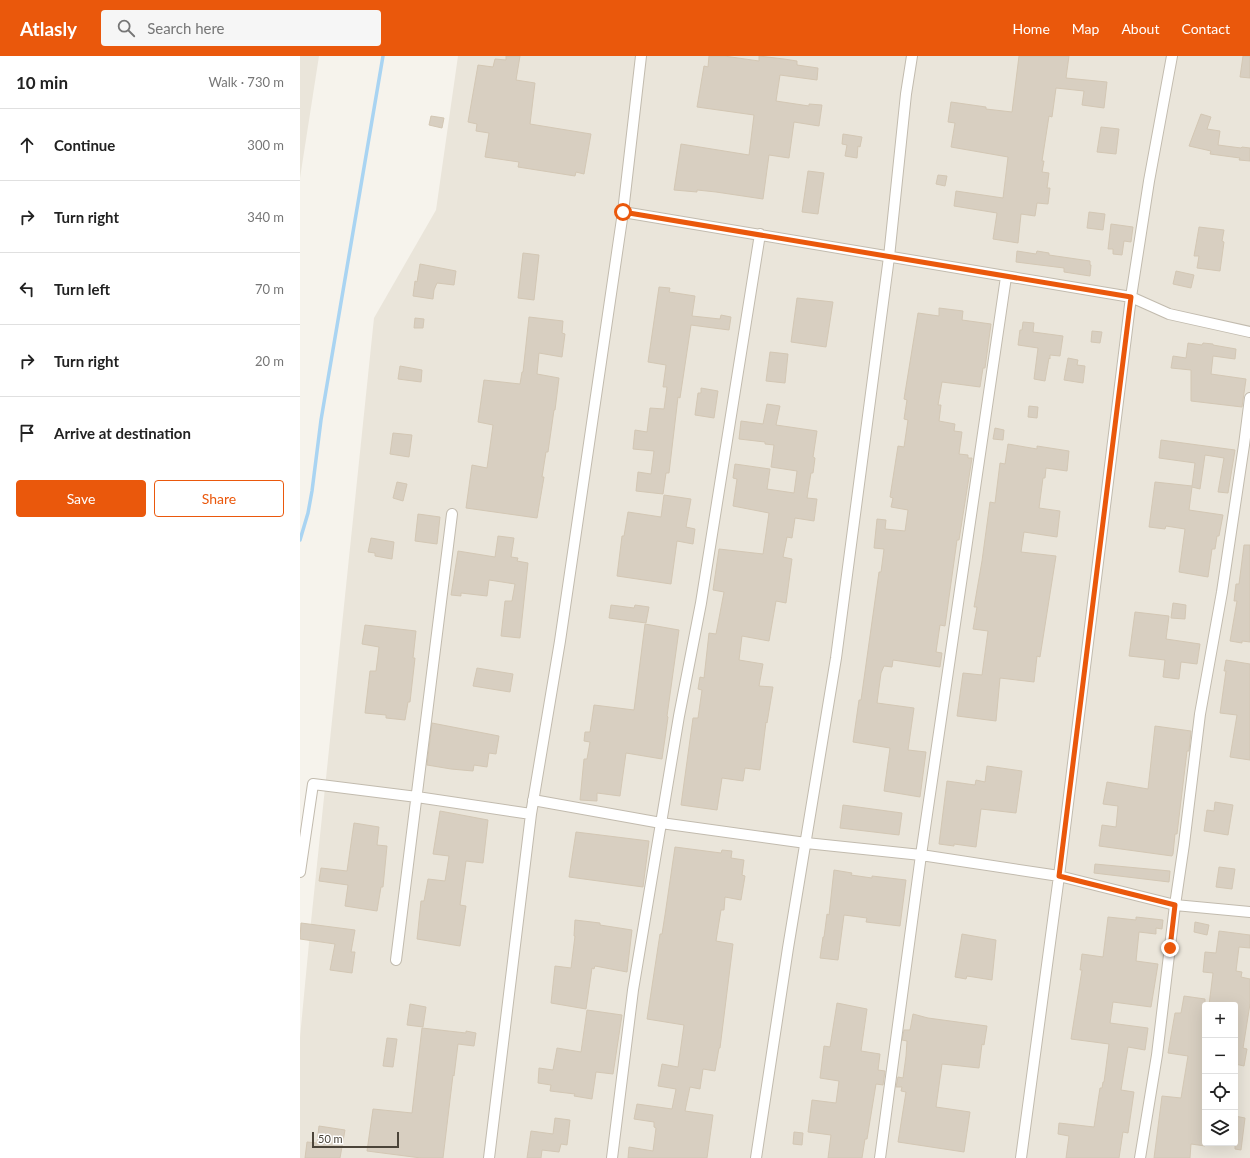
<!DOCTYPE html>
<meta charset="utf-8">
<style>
:root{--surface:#fff;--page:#f6f6f6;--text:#222;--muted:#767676;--line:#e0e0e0;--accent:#ea580c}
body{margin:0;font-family:Lato,sans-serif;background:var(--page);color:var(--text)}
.controls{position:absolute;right:12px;bottom:12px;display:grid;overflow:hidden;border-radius:4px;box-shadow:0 4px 16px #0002}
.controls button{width:36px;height:36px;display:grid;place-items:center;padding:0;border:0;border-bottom:1px solid var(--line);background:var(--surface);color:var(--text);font:20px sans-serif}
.scale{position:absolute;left:12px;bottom:10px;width:87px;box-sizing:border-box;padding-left:4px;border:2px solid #4b4439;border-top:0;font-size:11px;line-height:14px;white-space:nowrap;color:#4b4439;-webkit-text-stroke:3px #fff;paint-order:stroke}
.stop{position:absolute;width:12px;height:12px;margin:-9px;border:3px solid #ea580c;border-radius:50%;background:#fff}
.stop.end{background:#ea580c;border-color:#fff;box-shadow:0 1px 4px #0008}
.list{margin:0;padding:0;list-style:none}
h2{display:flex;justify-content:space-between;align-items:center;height:52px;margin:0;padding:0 16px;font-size:17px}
h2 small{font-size:13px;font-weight:400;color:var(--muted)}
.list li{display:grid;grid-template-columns:26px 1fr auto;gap:12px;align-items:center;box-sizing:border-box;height:72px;padding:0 16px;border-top:1px solid var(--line)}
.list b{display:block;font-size:15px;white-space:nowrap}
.list em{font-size:13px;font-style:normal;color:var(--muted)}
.actions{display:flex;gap:8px;padding:12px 16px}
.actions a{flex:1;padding:9px 0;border:1px solid var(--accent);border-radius:4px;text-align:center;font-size:14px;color:var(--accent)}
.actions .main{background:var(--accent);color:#fff}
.icon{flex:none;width:22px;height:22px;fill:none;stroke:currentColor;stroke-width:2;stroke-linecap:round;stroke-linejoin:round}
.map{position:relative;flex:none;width:950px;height:1102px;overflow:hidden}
header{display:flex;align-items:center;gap:24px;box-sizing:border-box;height:56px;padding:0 20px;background:var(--accent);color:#fff}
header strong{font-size:19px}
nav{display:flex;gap:22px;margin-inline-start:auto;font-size:14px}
.search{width:280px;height:36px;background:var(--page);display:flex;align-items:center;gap:10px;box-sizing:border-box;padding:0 14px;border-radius:4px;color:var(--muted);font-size:15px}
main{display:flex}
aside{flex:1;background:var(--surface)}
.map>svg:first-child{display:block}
</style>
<header>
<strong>Atlasly</strong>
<div class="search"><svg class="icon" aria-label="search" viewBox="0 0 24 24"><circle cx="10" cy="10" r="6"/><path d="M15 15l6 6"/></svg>Search here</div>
<nav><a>Home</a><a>Map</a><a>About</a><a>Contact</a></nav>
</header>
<main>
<aside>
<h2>10 min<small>Walk · 730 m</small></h2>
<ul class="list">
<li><svg class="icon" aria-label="ahead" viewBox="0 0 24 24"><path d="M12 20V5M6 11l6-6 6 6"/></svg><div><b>Continue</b></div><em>300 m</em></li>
<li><svg class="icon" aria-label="right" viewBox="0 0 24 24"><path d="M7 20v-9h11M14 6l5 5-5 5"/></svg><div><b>Turn right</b></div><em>340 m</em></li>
<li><svg class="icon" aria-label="left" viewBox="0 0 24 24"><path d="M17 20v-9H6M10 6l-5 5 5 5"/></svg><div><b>Turn left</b></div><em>70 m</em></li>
<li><svg class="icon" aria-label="right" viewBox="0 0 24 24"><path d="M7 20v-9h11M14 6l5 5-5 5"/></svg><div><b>Turn right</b></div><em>20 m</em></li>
<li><svg class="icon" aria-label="arrive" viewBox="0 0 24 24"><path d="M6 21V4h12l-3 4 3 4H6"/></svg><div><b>Arrive at destination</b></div></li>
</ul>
<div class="actions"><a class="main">Save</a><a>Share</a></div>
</aside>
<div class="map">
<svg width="950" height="1102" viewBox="0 0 950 1102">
<rect width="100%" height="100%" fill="#f6f3ec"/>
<path fill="#eae5da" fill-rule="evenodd" d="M0,0H19L0,122Z
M158,0H950V1102H0V981L11,866L74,262L136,154ZM905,949H935V1087H905Z"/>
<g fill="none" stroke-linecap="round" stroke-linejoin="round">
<path stroke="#a9d4f2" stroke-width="3.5" d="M0,484L8,457L12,435L21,364L83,0"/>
</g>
<path fill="#d8cfc1" stroke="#d3c7b4" d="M206,0H220L216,24L235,27L230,68L291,78L284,118L276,116L275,120L218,111L219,106L185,101L189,77L176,75L177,68L168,66L178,9L193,11L195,3L206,4Z
M409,0H424L459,5V0L484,3L497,5V9L518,12L517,24L480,19L476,45L509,50V48L522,49L519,70L494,66L489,102L469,99L463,143L416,136L397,134V136L374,134L381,88L449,99L454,59L397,51L404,10L408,11Z
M719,0H769L766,22L807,26L804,52L782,49L784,35L756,32L752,61L749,60L742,105H744L742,116L749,117L747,132H750L748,148L737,147L735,160L721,158L718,187L693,183L697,157L654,150L656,135L703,142L708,101L651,91L655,67L648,66L651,46L686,51V53L712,56Z
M943,0H950V22L940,21Z
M901,58L911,61L907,73L920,75L918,89L941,92L942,91L950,92V105L939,104L940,102L910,98L911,95L889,90Z
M131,60L144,62L142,72L129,69Z
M801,71L819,73L816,98L797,96Z
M543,78L562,81L560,91L558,90L557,102L545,100L547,89L542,88Z
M508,115L524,117L518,158L502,156Z
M638,119L647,120L645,130L636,128Z
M789,156L805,158L803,174L787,172Z
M811,168L833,171L831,186L824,185L822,199L813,198V193H808Z
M899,171L924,174L922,185L924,186L920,215L897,212L899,200H894Z
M717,195L736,198L737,195L749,197V199L790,205V209H791L790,220L764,216V212L716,206Z
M223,197L239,199L234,244L218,242Z
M120,208L156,215L154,229L137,227L134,234L133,243L113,240L115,225L117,226Z
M876,215L894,219L891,232L873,228Z
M359,231L370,232L369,236L395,240L392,260L420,263L421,259L431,261L429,274L391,269L380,342L378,341L369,417H366L363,438L336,435L338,416L351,418L354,395L333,393L335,374L347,376L350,352L364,353L367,331H363L366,309L348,306Z
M497,242L533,246L526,291L491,286Z
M639,252L663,255L662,264L691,268L685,312H683L680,331L642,326L638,349H641L639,365L655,368L654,375L662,376L659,398L668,399V402H672L659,484H657L645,570L640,569L636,596L642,597L640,611L593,604L592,611L584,610L581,617L577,647L614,652L608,694L626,696L620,741L584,735L590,692L553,686L559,644H561L579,516H581L584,493L574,492L577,463L586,464L585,473L605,475L608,454L591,451L593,442L590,441L598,390L604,391L608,364L604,363L607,344L604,343L618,257L639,260Z
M229,261L263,265L262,277L265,278L262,301L239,297L237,318L259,322L255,354H254L248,396H246L242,421H244L237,462L166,452L172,409L187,412L193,369L178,366L184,324L220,328L222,316H223Z
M115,262L124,263L123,272H114Z
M723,266L734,267L733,276L763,280L760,300L750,299V303L749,302L745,325L734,323L738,292L718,289L720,274H722Z
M792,275L802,276L800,287L791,286Z
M888,287L902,289L903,287L913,288V289L936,293L935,303L913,300L911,318L946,323L942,351L891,345V314L871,312L873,300L886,302Z
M470,296L488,298L485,327L466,325Z
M768,302L778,304L777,309L785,310L783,327L764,324Z
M100,310L122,314L121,326L98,323Z
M401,332L418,335L414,362L395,359L398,337H401Z
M467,348L480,350L476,369L517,375L513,401L515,402L513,417H511L507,442L517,443L514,465L495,462L492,482L487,481L483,501L492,503L486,547L476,545L469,585L442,580L439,604L463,608L459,630L473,631L467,667L466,666L460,714L445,712L443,725L422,722L417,754L381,749L393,662H398L402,634L398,633L400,621L404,622L409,577L416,578L424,536L413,534L419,493L463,498L469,457L433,450L437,423L433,422L435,408L470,413L467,433L494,437L497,415L471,411L474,389L465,388V386L439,383L441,365L463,368Z
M729,350L738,351L737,362L728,361Z
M695,372L704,374L703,384L693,383Z
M93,377L112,379L109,401L90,398Z
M861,384L935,394L928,437L918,436L924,402L905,399L900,433L892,431L889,454L923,459L919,480H917L915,493H912L908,521L879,516L885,473L866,470L865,473L849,471L855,426L892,430L895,407L859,402Z
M708,388L737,393V390L769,395L767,415L746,412L745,422H743L739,452L760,455L757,481L724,476L721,496L756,500L740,601L737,600L734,626L700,622L696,665L657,660L663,617L682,619L688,575L673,573L677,551H674L682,505L690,446L695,447L700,407L705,408Z
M97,426L107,428L103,445L93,442Z
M364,439L391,443L386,471L395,473L393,488L377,485L371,528L317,520L322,480H324L328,456L361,461Z
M118,458L140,461L137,488L115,485Z
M198,480L214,482L211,501L218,502L217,505L228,507L220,582L201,580L205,545H212L215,528L189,524L187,540L161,537V540L151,539L158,495L195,501Z
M71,482L94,486L92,503L75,500V497L68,496Z
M944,489H950V586L942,585V587L930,585L937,545H934L936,528H939Z
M873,547L886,549L885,563L871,562Z
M311,549L334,552L335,549L349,551L346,567L309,562Z
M835,556L869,560L866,583L900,588L897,608L881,606L879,623L863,621L865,604L829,600Z
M345,568L379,574L367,660L368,661L362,703L326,697L320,740L297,737V745L280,744L284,703H287L290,686L284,685L285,676H290L294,649L334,654Z
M65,569L116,575L113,602H115L110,646H108L105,664L86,662V659L65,657L70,615H76L79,591L62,588Z
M926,604L950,608V704L930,701L937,659L920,657L926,615H924Z
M177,612L213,618L210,636L173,630Z
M132,667L199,680L196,698L189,697L187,711L174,709L173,715L151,713L127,709Z
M855,670L891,675L889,695H887L877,778H875L873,798L872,800L799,790L802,769L816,771L818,750L803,748L807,726L848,733Z
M687,710L722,715L716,757L681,753L676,791L654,788V790L639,788L647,725L675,729L676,724L685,726Z
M915,746L933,749L928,779L904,775L907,754L914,755Z
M543,749L602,757L599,779L540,772Z
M140,755L188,764L183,807L166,805L160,849L166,850L160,890L117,883L121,845H124L128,823L145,825L146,819L149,800L133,798Z
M54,767L79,771L77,789L87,790L83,831H81L77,855L45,850L48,829L19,825L21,812L47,815Z
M276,776L349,785L343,831L269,821Z
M375,791L421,797L422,794L432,795L431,802L444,804L442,819L445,820L441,844L425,841L424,854H421L416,885L433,888L420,992H419L415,1015L403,1013L400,1033L390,1031L385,1055L413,1059L407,1102H328L329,1091L353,1095L356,1072L354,1071V1066L334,1063L337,1048L372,1053L376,1033L358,1030L362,1008L378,1011L384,969L347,963L360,878H362L365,859Z
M795,808L870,815L869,826L794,817Z
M919,811L935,813L932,833L916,831Z
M534,814L552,817L551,819L572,822V820L606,824L600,870L566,866L567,862L544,859L538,904L520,902L523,881H524L527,858L529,859Z
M808,861L836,864V861L863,864L862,873L856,872V878L839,876L836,905L858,908L851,951L813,946L810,967L848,972L845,994L828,991L821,1034L834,1036L828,1077L823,1076L819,1102H766L769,1080L758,1078L759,1067L794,1071L800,1032H802L803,1026H804L809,988L771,983L782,914H780L782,898L803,901Z
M275,864L300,867V869L332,874L327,916L295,910L294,913L292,912L286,953L251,947L255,910L271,912L275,880H274Z
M895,866L909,869L907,879L894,876Z
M1,867L55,874L51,896H55L52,917L30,914L35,888L0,883Z
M919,875L950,879V892L939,891L936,915L942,916L941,921L950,923V948L943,992L947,993L944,1010L935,1008V949H909L913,917L903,916L905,896L916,897Z
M662,878L696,884L692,924L667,920L666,923L655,921Z
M884,940L905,943V1090L891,1088L890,1102H854L862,1040L881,1042L888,1000L868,997L875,957H881Z
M537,947L567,953L561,995L580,998L578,1014L585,1015L583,1029L576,1028L567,1083H565L562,1102H528L531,1079L508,1076L512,1044L536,1047L539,1025L520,1022L524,990L530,991Z
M110,948L126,951L123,971L107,969Z
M287,954L322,959L313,1018L296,1016L292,1043L274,1040L275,1038L250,1035L251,1029L238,1027L239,1012L253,1014L257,992L281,996Z
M613,958L628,962L687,970L684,989L682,988L679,1012L642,1008L636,1051L670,1056L664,1096L598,1086L606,1036L601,1035L602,1031H596L598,1021L603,1022L606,1000L607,985L602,984L604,974H610Z
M122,972L166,977V975L176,977L174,990L158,988L154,1020L153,1019L143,1102H121L67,1095L73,1053L112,1057Z
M87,982L97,983L93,1011L83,1010Z
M935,1060L945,1062L941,1094L935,1093Z
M255,1062L270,1064L267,1089L261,1088L259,1096L242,1094L241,1102H227L231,1075L253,1078Z
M19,1070L45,1074L40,1102H5L7,1086L17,1087Z
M494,1076L503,1077L502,1089L493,1088Z"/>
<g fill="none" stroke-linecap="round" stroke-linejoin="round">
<defs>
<path id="minor" d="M323,156L831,241L869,258L950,276
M233,744L361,767L506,787L621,799L759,820L875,849L950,856
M0,816L13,728L117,741L231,758
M96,904L152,458
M189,1102L231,758L260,585L323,156L341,0
M312,1102L333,934L379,660L401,547L460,178
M456,1102L488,892L536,602L589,201L606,38L612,0
M580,1102L621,799L706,221
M721,1102L759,820L831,241L849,125L872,0
M840,1102L857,999L875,849L884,788L900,658L922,536L944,389L950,342"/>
</defs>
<use href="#minor" stroke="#c2bbae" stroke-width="12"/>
<use href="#minor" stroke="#fff" stroke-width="10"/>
</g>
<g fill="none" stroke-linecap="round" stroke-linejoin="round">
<path stroke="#ea580c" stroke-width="5" d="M323,156L831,241L759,820L875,849L870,892"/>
</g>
</svg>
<div class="controls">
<button>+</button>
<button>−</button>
<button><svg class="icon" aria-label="locate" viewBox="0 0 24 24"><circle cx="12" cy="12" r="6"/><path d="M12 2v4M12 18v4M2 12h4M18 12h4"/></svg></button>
<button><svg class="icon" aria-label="layers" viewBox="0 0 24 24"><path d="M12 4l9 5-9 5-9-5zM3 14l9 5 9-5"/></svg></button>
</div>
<div class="scale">50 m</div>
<div class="stop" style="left:323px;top:156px"></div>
<div class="stop end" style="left:870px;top:892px"></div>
</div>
</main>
